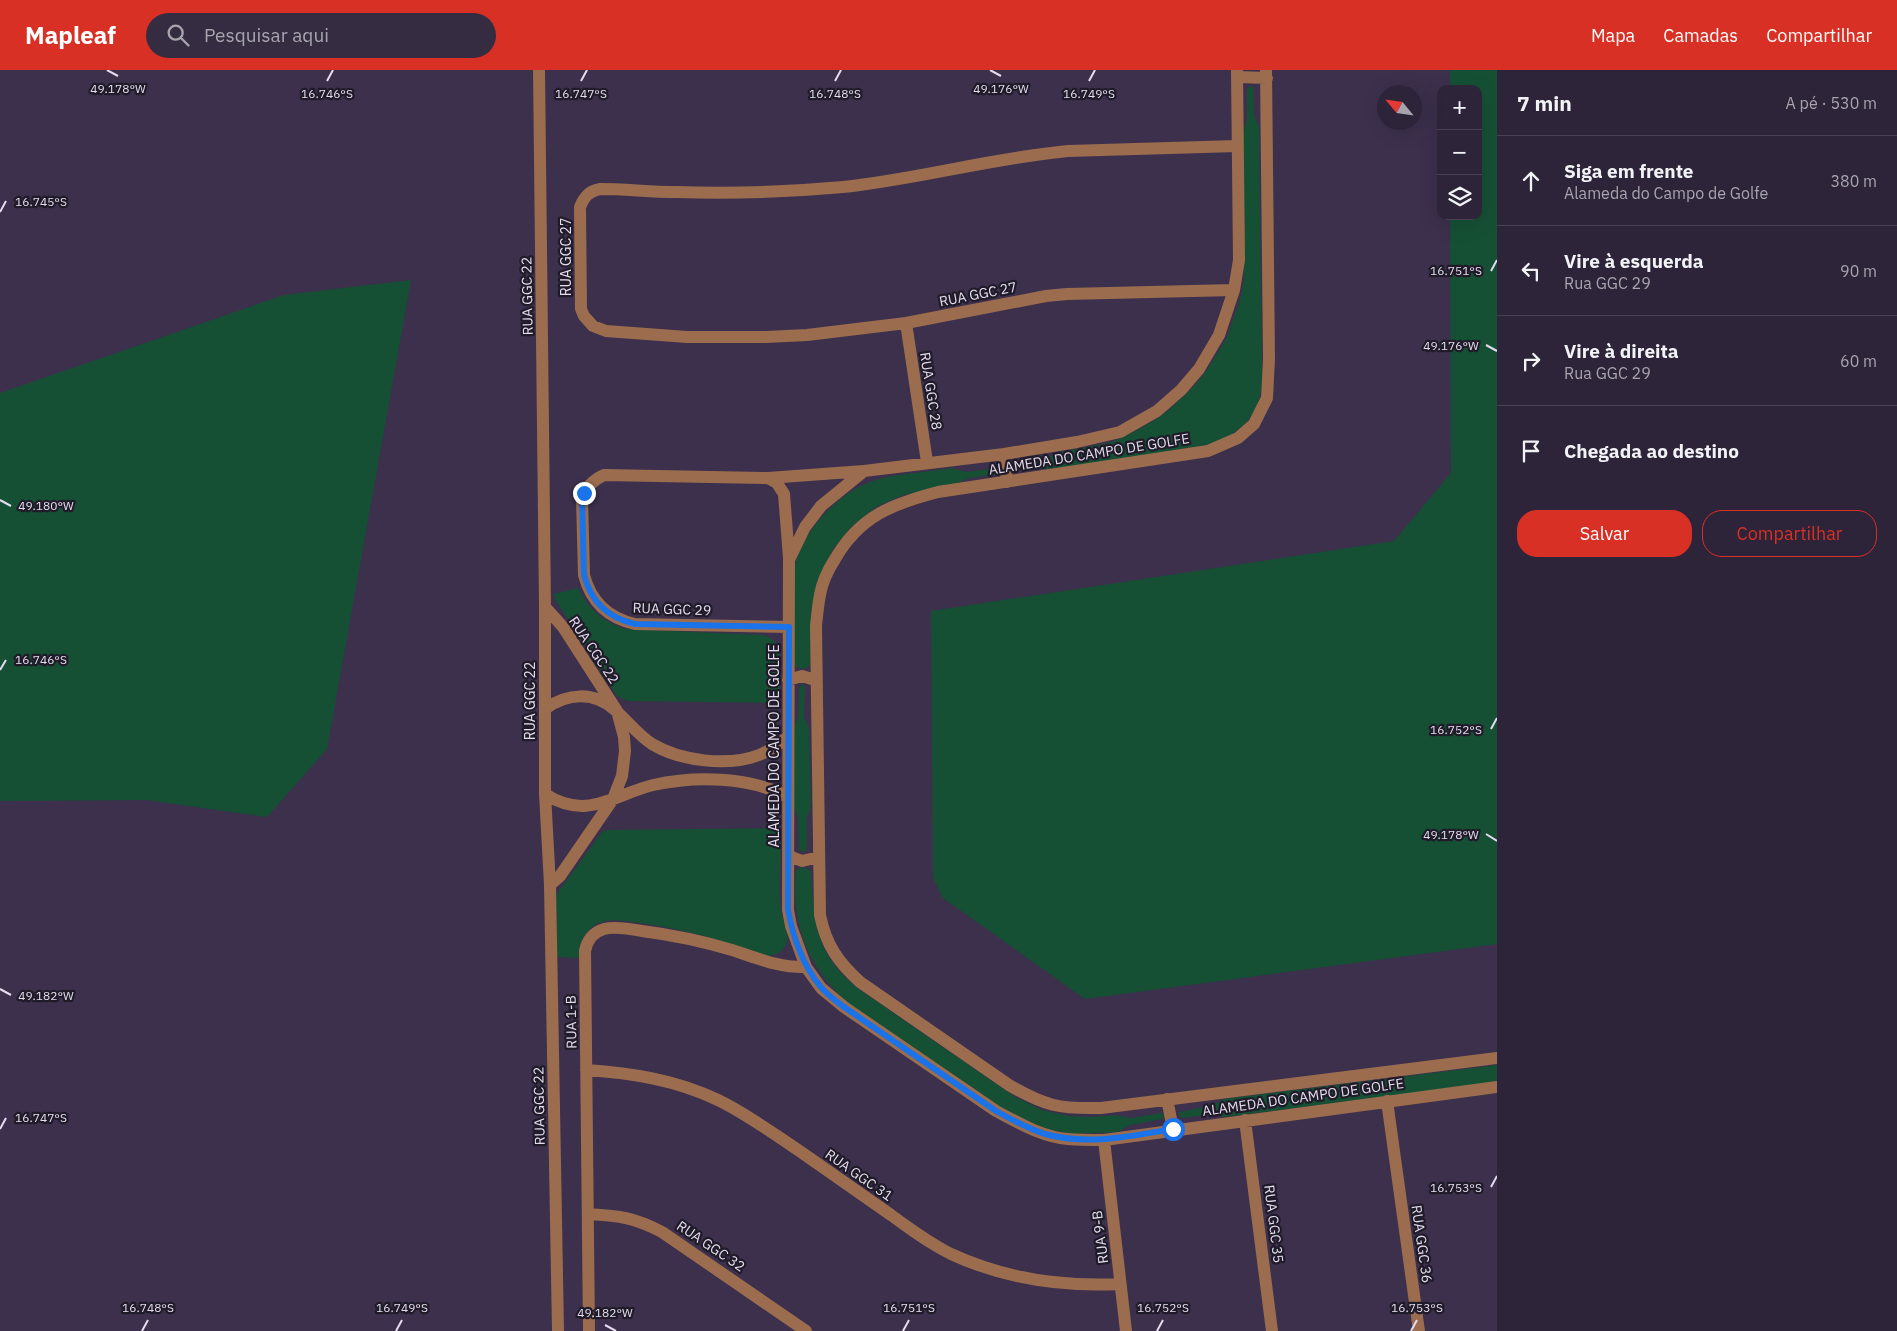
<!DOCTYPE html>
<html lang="pt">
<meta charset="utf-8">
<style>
:root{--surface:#2d2439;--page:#352c41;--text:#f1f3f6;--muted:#a7a4ae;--line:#484153;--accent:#d93025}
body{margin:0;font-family:"IBM Plex Sans",sans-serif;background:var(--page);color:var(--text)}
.controls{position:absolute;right:15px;top:15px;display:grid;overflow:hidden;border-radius:10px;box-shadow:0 5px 20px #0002}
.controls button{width:45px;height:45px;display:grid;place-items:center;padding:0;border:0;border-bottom:1px solid var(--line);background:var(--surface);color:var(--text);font:25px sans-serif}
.compass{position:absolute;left:1377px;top:15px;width:45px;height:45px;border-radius:50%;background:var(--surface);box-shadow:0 5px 20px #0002;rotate:299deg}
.stop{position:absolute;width:15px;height:15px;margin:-11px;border:4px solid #1a73e8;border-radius:50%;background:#fff}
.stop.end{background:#1a73e8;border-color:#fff;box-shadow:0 1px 5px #0008}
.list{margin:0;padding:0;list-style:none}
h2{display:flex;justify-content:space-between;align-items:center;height:65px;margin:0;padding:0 20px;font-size:21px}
h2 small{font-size:16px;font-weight:400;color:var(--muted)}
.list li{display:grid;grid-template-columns:32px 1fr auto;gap:15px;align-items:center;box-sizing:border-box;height:90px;padding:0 20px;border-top:1px solid var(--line)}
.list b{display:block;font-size:19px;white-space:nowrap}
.list p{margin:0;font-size:16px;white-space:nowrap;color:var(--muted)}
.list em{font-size:16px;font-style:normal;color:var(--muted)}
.actions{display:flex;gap:10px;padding:15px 20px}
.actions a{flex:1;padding:11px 0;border:1px solid var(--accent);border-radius:20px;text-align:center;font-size:18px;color:var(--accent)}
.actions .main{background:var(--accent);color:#fff}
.icon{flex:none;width:28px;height:28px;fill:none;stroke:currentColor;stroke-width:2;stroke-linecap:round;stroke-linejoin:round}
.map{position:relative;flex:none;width:1497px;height:1261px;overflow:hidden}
header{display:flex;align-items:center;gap:30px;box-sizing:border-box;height:70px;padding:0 25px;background:var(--accent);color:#fff}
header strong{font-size:24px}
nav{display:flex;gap:28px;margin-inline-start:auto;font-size:18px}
.search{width:350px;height:45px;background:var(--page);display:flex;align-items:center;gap:12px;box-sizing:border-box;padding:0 18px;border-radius:28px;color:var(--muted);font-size:19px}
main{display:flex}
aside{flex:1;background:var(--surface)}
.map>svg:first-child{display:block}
</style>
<header>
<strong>Mapleaf</strong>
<div class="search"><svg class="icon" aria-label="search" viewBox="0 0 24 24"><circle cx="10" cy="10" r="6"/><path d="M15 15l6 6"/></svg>Pesquisar aqui</div>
<nav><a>Mapa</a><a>Camadas</a><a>Compartilhar</a></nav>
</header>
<main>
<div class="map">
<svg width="1497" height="1261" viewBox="0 0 1497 1261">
<rect width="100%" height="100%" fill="#3c304c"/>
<path fill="#155035" d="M1450,0H1497V874L1085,929L943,828L933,808L931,541L1394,471L1451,403L1450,146H1478V19H1450Z
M1250,15L1253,17L1254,45L1259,57L1262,304C1262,343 1245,361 1211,374L1059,399C1045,397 1020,403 1011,398L1014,392L1048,388L1056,383L1108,373L1124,367L1155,350L1169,340L1195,315L1207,300L1227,267L1240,230L1244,211L1243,63L1247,48V20Z
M411,210L327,679L267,747L146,730L0,731V323L284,225Z
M951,398L967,402L995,398L1000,401L998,404L969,408L953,415L903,425L876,437L853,455L833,479L818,510L811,543L810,595L805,599L796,597L794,594C794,564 791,533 794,503C798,463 842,418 879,409C902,403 928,402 951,398Z
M578,518C588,539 604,553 626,559L763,565C772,567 777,572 780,581V631L776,633L628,631L617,626L555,529L554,524Z
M803,613L805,617L804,647L809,658L811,736L807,748V779L804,782L799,780L798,748L794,737V659L798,647L799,619Z
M777,758L781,762C781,788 778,815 781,841C783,850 789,862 787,871C785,881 776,886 766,886C725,871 684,859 640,853C628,852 614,848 602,852C586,857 579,872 579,888L557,887L556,825L602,762L607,760Z
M801,797L807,798L811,802C814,854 816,886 860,920L1015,1027L1042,1040L1069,1046L1093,1047L1115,1045L1131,1048L1161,1043L1165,1046L1162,1049L1130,1055L1118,1062L1071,1064L1042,1058L1014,1046L850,935C808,898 791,856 796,801Z
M1497,995V1013L1224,1047L1212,1044L1183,1048L1178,1045L1180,1042L1210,1036L1224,1029Z"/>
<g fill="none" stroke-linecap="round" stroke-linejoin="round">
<path stroke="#9b6d4e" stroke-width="12" d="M539,0L545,537V724L550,815L558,1261
M1237,0L1239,190L1234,220L1219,265L1199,299L1181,320L1157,341L1120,362L1077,372L1004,384L864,401L821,436L805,457L789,490L788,840L791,856L806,897L821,918L844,937L996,1041C1019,1053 1042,1067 1068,1069C1080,1070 1092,1070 1104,1070L1497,1017
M1266,0L1269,289L1267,328L1254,354L1238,368L1208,381L938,422C892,434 860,446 835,489C828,500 822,512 820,525C818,535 817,546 816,556L820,845C826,875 838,892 860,912L1009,1015C1045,1036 1059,1039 1101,1038L1497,988
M1237,7L1267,8
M1234,220L1067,224L1046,226L906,253L807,265L766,267H687L606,261L593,256L584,246L581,239L580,137C584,127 589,121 600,119C625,119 650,122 676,122C732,124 787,122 843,117C918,109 992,88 1068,81L1237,76
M906,253L927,392
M1004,384L1007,412
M768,408L777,413L784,424L789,488
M545,537L563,557L617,641L624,667L625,681L622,706L613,729L560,806L550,815
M789,557L635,554C608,548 591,532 584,505L582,428C586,417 593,410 604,405L768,408L864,401
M788,610L802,606L815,610
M545,639C567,623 594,621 615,640C628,651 637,664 652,674C680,691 728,697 759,685C770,681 779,674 788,667
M545,724C587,751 613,725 653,715C694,706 750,706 787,727
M789,786L802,791L819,787
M586,1000C632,1003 676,1010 718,1030C747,1044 774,1064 801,1082C831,1103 861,1124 891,1145C910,1159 929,1173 951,1184C1005,1209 1061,1217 1120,1214
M1167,1029L1173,1059
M1387,1031L1419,1261
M1245,1050L1272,1261
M1104,1070L1126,1261
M588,1144C620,1146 633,1147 662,1162L806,1261
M589,1261L585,881C587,871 593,862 604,859C615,856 631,859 642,861C673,865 702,871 732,880C757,888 779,898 806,897"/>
</g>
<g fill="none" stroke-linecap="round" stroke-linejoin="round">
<path stroke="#1a73e8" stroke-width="6" d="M584,423L582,428L584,505C591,532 608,548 635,554L789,557L788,840C793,867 802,894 820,916C826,924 836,931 844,937L996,1041C1012,1050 1028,1059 1045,1064C1087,1076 1131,1066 1173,1059"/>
</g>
<path fill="none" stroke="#e3dcee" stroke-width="2" d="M107,0L118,6M990,0L1001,6M327,11L333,0M581,11L587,0M835,11L841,0M1089,11L1095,0M0,142L6,131M1491,201L1497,190M1486,275L1497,281M0,430L11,436M0,600L6,590M1491,659L1497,648M1486,764L1497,771M0,919L11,925M0,1059L6,1048M1491,1117L1497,1106M605,1255L616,1261M142,1261L148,1250M396,1261L402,1250M903,1261L909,1250M1157,1261L1163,1250M1411,1261L1417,1250"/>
<g text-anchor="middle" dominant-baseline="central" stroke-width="4.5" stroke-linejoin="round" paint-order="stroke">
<g font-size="14" fill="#e3dcee" stroke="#201b28">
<text transform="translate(566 187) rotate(-90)">RUA GGC 27</text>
<text transform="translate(978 224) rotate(-11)">RUA GGC 27</text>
<text transform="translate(527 226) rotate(-91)">RUA GGC 22</text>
<text transform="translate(931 321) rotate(81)">RUA GGC 28</text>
<text transform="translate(1089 384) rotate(-9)">ALAMEDA DO CAMPO DE GOLFE</text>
<text transform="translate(672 539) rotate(2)">RUA GGC 29</text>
<text transform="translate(594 580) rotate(56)">RUA CGC 22</text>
<text transform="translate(530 631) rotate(-90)">RUA GGC 22</text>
<text transform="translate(774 676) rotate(-90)">ALAMEDA DO CAMPO DE GOLFE</text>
<text transform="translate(571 952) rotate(-91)">RUA 1-B</text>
<text transform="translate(1303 1027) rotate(-8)">ALAMEDA DO CAMPO DE GOLFE</text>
<text transform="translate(539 1036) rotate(-91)">RUA GGC 22</text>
<text transform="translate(859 1105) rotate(35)">RUA GGC 31</text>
<text transform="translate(1274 1154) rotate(83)">RUA GGC 35</text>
<text transform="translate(1100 1167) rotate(-97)">RUA 9-B</text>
<text transform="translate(1422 1174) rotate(82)">RUA GGC 36</text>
<text transform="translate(711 1176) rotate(34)">RUA GGC 32</text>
</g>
</g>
<g font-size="12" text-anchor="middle" fill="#e3dcee" stroke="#201b28" stroke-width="4.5" stroke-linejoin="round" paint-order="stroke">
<text x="1001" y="23">49.176°W</text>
<text x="118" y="23">49.178°W</text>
<text x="327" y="28">16.746°S</text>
<text x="581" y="28">16.747°S</text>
<text x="835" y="28">16.748°S</text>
<text x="1089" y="28">16.749°S</text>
<text x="41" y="136">16.745°S</text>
<text x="1456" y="205">16.751°S</text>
<text x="1451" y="280">49.176°W</text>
<text x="46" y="440">49.180°W</text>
<text x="41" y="594">16.746°S</text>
<text x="1456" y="664">16.752°S</text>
<text x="1451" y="769">49.178°W</text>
<text x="46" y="930">49.182°W</text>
<text x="41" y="1052">16.747°S</text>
<text x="1456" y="1122">16.753°S</text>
<text x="148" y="1242">16.748°S</text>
<text x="402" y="1242">16.749°S</text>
<text x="909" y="1242">16.751°S</text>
<text x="1163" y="1242">16.752°S</text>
<text x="1417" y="1242">16.753°S</text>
<text x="605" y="1247">49.182°W</text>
</g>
</svg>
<div class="controls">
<button>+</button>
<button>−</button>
<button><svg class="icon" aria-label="layers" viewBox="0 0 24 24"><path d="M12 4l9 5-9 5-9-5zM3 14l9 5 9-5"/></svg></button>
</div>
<svg class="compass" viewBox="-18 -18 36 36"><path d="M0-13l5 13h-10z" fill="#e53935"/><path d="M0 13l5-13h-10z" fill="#a7a4ae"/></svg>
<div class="stop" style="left:1173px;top:1059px"></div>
<div class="stop end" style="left:584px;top:423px"></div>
</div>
<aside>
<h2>7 min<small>A pé · 530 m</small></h2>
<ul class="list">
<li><svg class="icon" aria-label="ahead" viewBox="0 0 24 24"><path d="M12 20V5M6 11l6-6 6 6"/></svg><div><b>Siga em frente</b><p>Alameda do Campo de Golfe</p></div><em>380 m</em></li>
<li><svg class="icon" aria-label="left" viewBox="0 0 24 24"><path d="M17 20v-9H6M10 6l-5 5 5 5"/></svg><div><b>Vire à esquerda</b><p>Rua GGC 29</p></div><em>90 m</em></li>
<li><svg class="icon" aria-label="right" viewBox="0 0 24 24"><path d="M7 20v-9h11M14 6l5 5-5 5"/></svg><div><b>Vire à direita</b><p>Rua GGC 29</p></div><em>60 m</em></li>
<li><svg class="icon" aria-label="arrive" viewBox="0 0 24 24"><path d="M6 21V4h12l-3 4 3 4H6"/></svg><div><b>Chegada ao destino</b></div></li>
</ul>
<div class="actions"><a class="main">Salvar</a><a>Compartilhar</a></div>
</aside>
</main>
